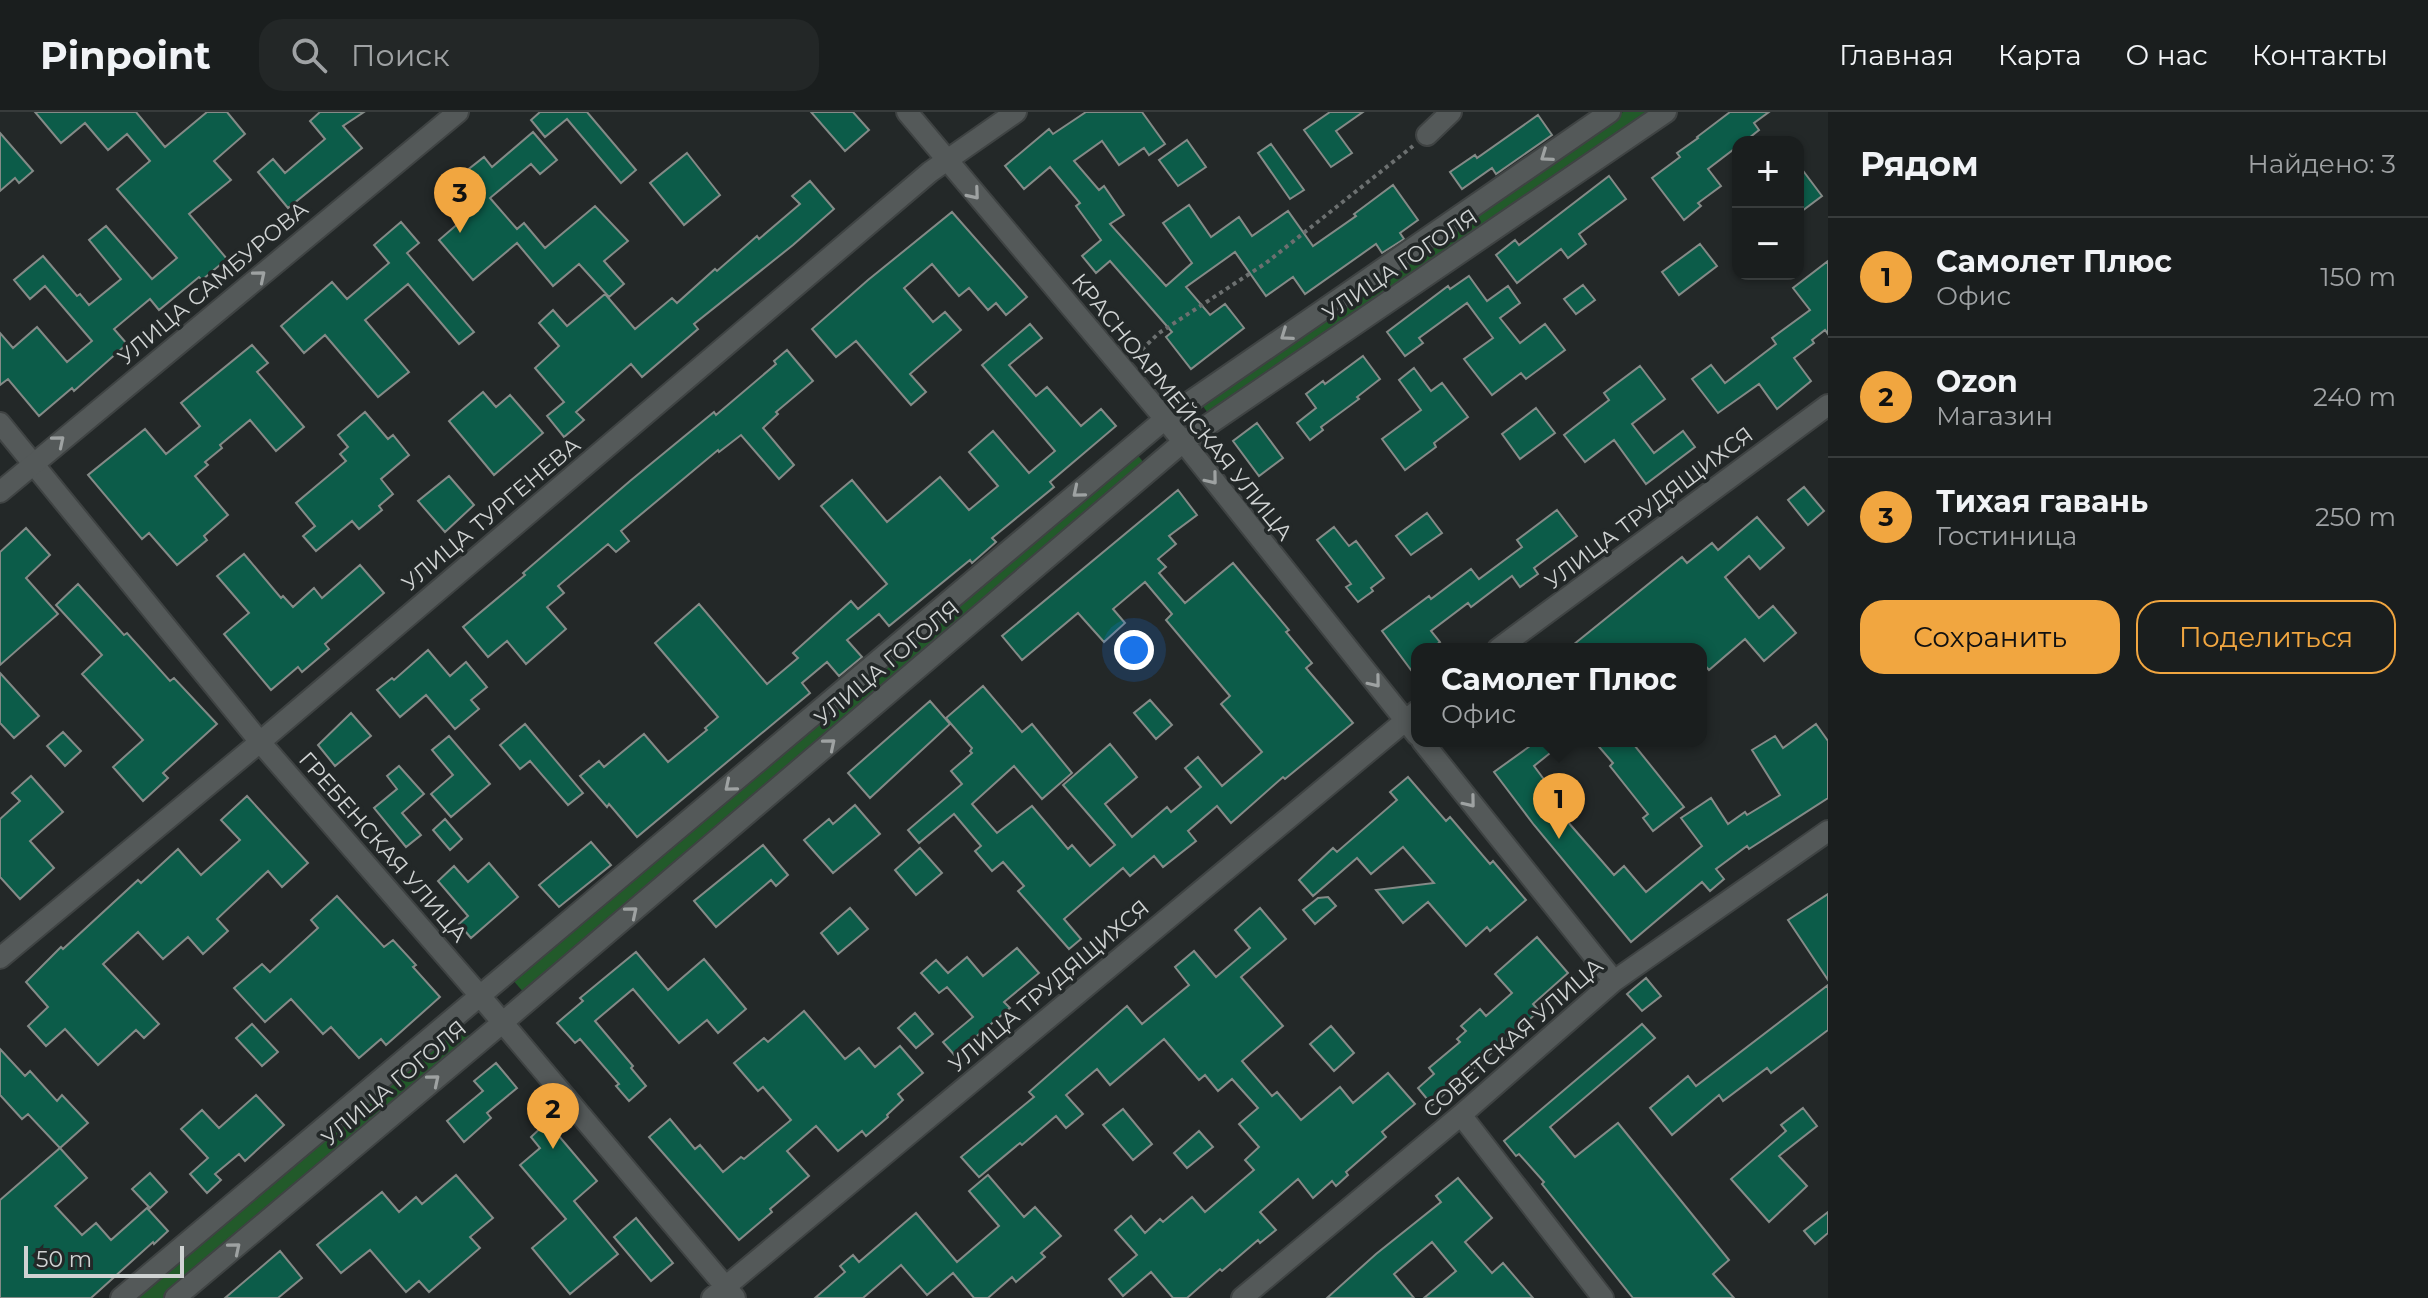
<!DOCTYPE html>
<html lang="ru">
<meta charset="utf-8">
<style>
:root{--surface:#1a1e1e;--page:#232727;--text:#f1f3f6;--muted:#9fa2a4;--line:#383c3c;--accent:#f1a640}
body{margin:0;font-family:Montserrat,sans-serif;background:var(--page);color:var(--text)}
.controls{position:absolute;right:24px;top:24px;display:grid;overflow:hidden;border-radius:16px;box-shadow:0 2px 6px #0004}
.controls button{width:72px;height:72px;display:grid;place-items:center;padding:0;border:0;border-bottom:2px solid var(--line);background:var(--surface);color:var(--text);font:40px sans-serif}
.scale{position:absolute;left:24px;bottom:20px;width:160px;box-sizing:border-box;padding-left:8px;border:4px solid #d0d3d3;border-top:0;font-size:22px;line-height:28px;white-space:nowrap;color:#d0d3d3;-webkit-text-stroke:6px #232828;paint-order:stroke}
.you{position:absolute;left:1134px;top:538px;width:28px;height:28px;margin:-20px;border:6px solid #fff;border-radius:50%;background:#1a73e8;box-shadow:0 0 0 12px #1a73e833}
.badge{display:grid;place-items:center;width:52px;height:52px;border-radius:50%;background:var(--accent);color:#111;font-size:26px;font-weight:700}
.pin{position:absolute;translate:-50% -66px;filter:drop-shadow(0 2px 4px #0008)}
.pin::after{content:'';position:absolute;top:42px;width:28px;height:24px;background:inherit;clip-path:polygon(0 0,100% 0,50% 100%)}
.popup{position:absolute;left:1411px;top:531px;width:296px;height:104px;box-sizing:border-box;display:grid;place-content:center;border-radius:16px;background:var(--surface);filter:drop-shadow(0 2px 6px #0005);font-size:26px;white-space:nowrap;color:var(--muted)}
.popup b{font-size:30px;color:var(--text)}
.popup::after{content:'';position:absolute;left:50%;top:100%;margin-left:-16px;border:16px solid transparent;border-top-color:var(--surface)}
.list{margin:0;padding:0;list-style:none}
h2{display:flex;justify-content:space-between;align-items:center;height:104px;margin:0;padding:0 32px;font-size:34px}
h2 small{font-size:26px;font-weight:400;color:var(--muted)}
.list li{display:grid;grid-template-columns:52px 1fr auto;gap:24px;align-items:center;box-sizing:border-box;height:120px;padding:0 32px;border-top:2px solid var(--line)}
.list b{display:block;font-size:30px;white-space:nowrap}
.list p{margin:0;font-size:26px;white-space:nowrap;color:var(--muted)}
.list em{font-size:26px;font-style:normal;color:var(--muted)}
.actions{display:flex;gap:16px;padding:24px 32px}
.actions a{flex:1;padding:18px 0;border:2px solid var(--accent);border-radius:24px;text-align:center;font-size:28px;color:var(--accent)}
.actions .main{background:var(--accent);color:#111}
.icon{flex:none;width:44px;height:44px;fill:none;stroke:currentColor;stroke-width:2;stroke-linecap:round;stroke-linejoin:round}
.map{position:relative;flex:none;width:1828px;height:1186px;overflow:hidden}
header{display:flex;align-items:center;gap:48px;box-sizing:border-box;height:112px;padding:0 40px;background:var(--surface);border-bottom:2px solid var(--line)}
header strong{font-size:38px}
nav{display:flex;gap:44px;margin-inline-start:auto;font-size:28px}
.search{width:560px;height:72px;background:var(--page);display:flex;align-items:center;gap:20px;box-sizing:border-box;padding:0 28px;border-radius:24px;color:var(--muted);font-size:30px}
main{display:flex}
aside{flex:1;background:var(--surface)}
.map>svg:first-child{display:block}
</style>
<header>
<strong>Pinpoint</strong>
<div class="search"><svg class="icon" aria-label="search" viewBox="0 0 24 24"><circle cx="10" cy="10" r="6"/><path d="M15 15l6 6"/></svg>Поиск</div>
<nav><a>Главная</a><a>Карта</a><a>О нас</a><a>Контакты</a></nav>
</header>
<main>
<div class="map">
<svg width="1828" height="1186" viewBox="0 0 1828 1186">
<rect width="100%" height="100%" fill="#232828"/>
<path fill="#225a2a" d="M1623,0H1657L1211,305L1199,289Z
M1136,341L1148,356L525,882L512,867Z
M459,913L471,926L164,1186H136Z"/>
<path fill="#0c5c49" stroke="#848a87" stroke-width="2" d="M35,0H136L165,35L207,0H227L245,22L214,49L231,68L189,102L227,147L202,168L199,165L159,198L150,187L114,217L127,232L74,279L72,276L39,304L8,267L0,273V221L13,236L37,215L67,250L92,229L45,174L30,187L14,168L43,144L77,184L80,182L89,193L121,167L89,128L106,114L152,167L177,146L117,77L150,49L127,22L108,38L85,11L61,31Z
M320,0H364L343,14L362,36L288,96L258,60L273,47L285,61L325,27L310,9Z
M540,0H587L636,58L621,71L567,7L545,25L531,8Z
M811,0H853L869,18L845,39Z
M1086,0H1142L1165,32L1149,43L1144,36L1119,53L1102,29L1074,49L1099,78L1104,74L1124,103L1110,112L1166,174L1192,151L1163,111L1189,93L1211,125L1239,105L1252,124L1288,99L1313,134L1356,104L1354,102L1393,73L1418,108L1400,121L1404,127L1382,141L1376,132L1305,182L1293,165L1266,184L1235,140L1186,175L1210,203L1225,192L1244,216L1191,257L1166,225L1172,220L1110,149L1096,161L1082,144L1101,128L1076,94L1080,91L1050,55L1024,77L1005,54L1049,17L1053,22Z
M1330,0H1363L1336,19L1352,41L1331,55L1304,18Z
M1730,0H1769L1754,11L1759,18L1744,30H1738V34L1708,57L1721,74L1698,91L1701,94L1684,108L1652,66L1680,45L1677,41L1698,26L1697,25Z
M1538,3L1552,23L1496,62L1492,56L1462,77L1450,60L1475,43L1477,46Z
M533,20L557,48L540,62L531,52L490,86L517,117L524,111L545,136L595,94L628,129L604,149L624,172L609,185L579,152L553,174L517,131L473,168L439,128L474,98L451,71L484,45L492,55Z
M0,21L33,59L19,71L15,66L0,79Z
M1187,28L1206,55L1178,74L1159,48Z
M1271,32L1304,78L1290,87L1258,41Z
M687,41L720,83L684,113L650,71Z
M1798,52L1822,84L1798,102Z
M1609,64L1626,87L1579,122L1586,132L1568,146L1561,137L1517,171L1496,143L1515,128L1519,133Z
M810,69L834,97L793,133L694,212L698,217L642,265L631,252L576,300L584,308L564,325L547,304L564,290L535,256L559,234L539,211L553,198L567,214L605,182L635,217L672,186L677,191L715,157L717,159L757,124L759,127L800,92L792,84Z
M952,100L1027,185L1006,203L996,191L988,198L969,176L959,184L932,152L904,176L933,210L945,200L961,218L910,262L926,280L911,293L856,229L836,245L812,217L868,168Z
M401,110L419,131L407,141L474,220L459,232L408,172L365,208L409,260L378,285L325,223L304,241L281,214L332,170L347,187L389,151L374,133Z
M1700,132L1717,154L1679,183L1662,160Z
M1828,149V222L1825,218L1812,228L1814,231L1794,246L1811,269L1777,297L1759,272L1718,301L1692,267L1711,253L1725,271L1776,232L1772,226L1810,198L1793,176Z
M1469,164L1487,189L1508,174L1520,191L1500,206L1520,231L1545,212L1565,238L1526,267L1521,261L1492,283L1464,247L1493,226L1467,191L1419,226L1423,231L1405,244L1387,220L1448,174L1450,177Z
M1583,173L1595,188L1576,202L1564,187Z
M1030,212L1042,226L1009,253L1036,284L1047,275L1081,314L1101,297L1116,314L1050,370L1054,375L992,426L996,430L972,451L970,448L889,514L879,502L847,528L862,545L839,564L827,550L802,571L810,581L637,725L609,692L607,695L580,664L599,649L604,655L644,622L668,650L707,618L705,616L718,605L655,531L699,492L767,572L798,546L793,541L851,489L858,497L887,472L821,394L852,368L887,410L940,365L969,398L998,374L969,340L993,319L1029,361L1055,339L982,253Z
M252,233L268,251L257,260L304,315L276,339L250,308L220,333L222,336L205,350L208,353L195,364L228,403L204,424L207,428L177,453L149,421L142,427L88,363L145,317L166,342L200,314L181,291Z
M787,238L813,269L776,300L778,302L763,316L794,353L779,367L741,323L719,340L718,338L621,419L629,429L616,440L608,432L558,474L564,481L547,495L566,517L526,552L507,529L488,545L463,515L525,463L523,461L630,369L714,300L716,303L776,252L774,249Z
M1363,244L1380,267L1357,285L1359,287L1321,315L1323,318L1310,328L1297,311L1316,296L1306,282L1323,269L1325,272Z
M1640,254L1665,287L1632,312L1654,341L1683,319L1695,335L1646,372L1614,328L1585,350L1564,323L1609,288L1604,281Z
M1414,256L1431,279L1442,271L1468,305L1434,331L1436,335L1405,358L1382,327L1421,298L1399,268Z
M483,280L496,295L510,283L543,321L494,363L449,309Z
M1536,296L1555,321L1520,347L1502,322Z
M365,300L388,327L393,323L409,343L381,367L393,382L379,394L382,398L359,417L352,409L316,439L303,424L315,414L296,391L346,349L340,342L348,335L338,323Z
M1257,311L1283,346L1259,364L1233,329Z
M449,364L474,393L445,420L418,389Z
M1804,375L1824,399L1808,413L1788,388Z
M1178,378L1197,403L1169,424L1176,432L1158,447L1166,455L1159,461L1185,491L1233,451L1289,518L1286,520L1312,551L1306,556L1353,611L1285,667L1283,665L1231,711L1217,694L1188,719L1196,729L1163,755L1154,744L1130,764L1123,756L1064,807L1081,827L1069,837L1018,779L1024,774L1003,750L992,759L975,739L981,734L954,702L919,731L908,718L962,672L951,659L972,641L970,639L972,636L946,606L983,574L1022,620L1032,612L1072,661L1042,687L1014,654L972,692L997,721L1032,694L1068,737L1072,733L1090,754L1115,733L1063,673L1110,632L1137,665L1105,692L1132,725L1167,695L1171,700L1201,675L1185,656L1198,645L1222,674L1262,640L1221,592L1230,584L1166,508L1172,502L1145,470L1113,497L1125,511L1104,530L1078,501L1022,548L1002,524Z
M1557,398L1577,424L1534,456L1538,462L1520,475L1512,464L1471,495L1468,491L1431,519L1440,530L1431,537H1417V566L1382,519L1429,484L1431,487L1471,457L1479,467L1522,435L1517,428Z
M1427,401L1442,421L1411,443L1396,424Z
M1757,405L1784,436L1760,457L1749,444L1725,465L1759,506L1773,494L1796,521L1764,549L1745,527L1709,558L1701,549V537H1568L1682,445L1687,451L1712,431L1718,438Z
M1334,415L1349,434L1356,429L1384,466L1371,476L1373,479L1358,490L1346,475L1351,472L1317,428Z
M26,416L50,443L26,466L58,502L0,553V440Z
M244,442L281,486L283,484L293,495L314,476L322,486L360,453L384,481L325,532L329,537L302,560L298,555L271,578L224,522L249,501L217,464Z
M78,472L124,523L127,521L170,569L174,566L217,612L163,661L168,666L143,689L113,655L143,628L82,562L102,543L56,493Z
M428,538L450,564L466,550L487,575L471,588L479,597L455,617L426,583L400,605L377,578L392,566L394,568Z
M0,561L39,604L14,626L0,611Z
M1150,588L1172,613L1156,627L1134,601Z
M930,589L950,612L870,686L848,661Z
M351,601L371,624L335,654L318,633Z
M525,612L583,681L568,693L530,649L520,657L500,633Z
M1816,612L1828,629V686L1749,737L1747,734L1716,757L1724,767L1710,779L1702,770L1631,830L1534,713L1494,660L1537,629H1565L1534,654L1560,689L1554,694L1614,763L1624,754L1646,780L1702,734L1681,706L1711,686L1728,712L1745,700L1747,703L1780,683L1752,638L1775,624L1783,636Z
M63,620L81,639L65,654L47,634Z
M449,624L490,672L451,705L431,682L453,663L432,638Z
M1594,629H1631L1684,695L1653,719L1643,706L1648,702L1610,654L1613,651Z
M399,654L424,682L402,701L421,723L406,735L374,696L397,677L387,664Z
M31,664L63,700L30,729L54,756L20,787L0,765V707L20,689L12,681Z
M1408,665L1446,709L1450,705L1490,752L1493,749L1526,788L1490,819L1487,815L1466,834L1428,790L1403,811L1376,778L1434,771L1403,735L1371,762L1357,746L1313,784L1299,768L1333,736L1337,740L1397,688L1390,680Z
M247,684L308,751L282,775L268,759L217,807L228,819L203,842L188,825L163,847L138,820L103,852L159,912L144,926L136,918L98,953L65,917L46,934L28,914L48,895L26,870L61,835L63,837L138,768L141,771L178,737L201,763L240,728L221,708Z
M855,693L880,722L833,761L804,728L829,707L833,712Z
M445,707L462,727L450,738L433,718Z
M591,730L611,753L559,795L539,773Z
M763,733L788,763L776,774L771,768L716,815L694,789Z
M920,736L942,761L916,783L895,758Z
M489,751L518,785L471,826L459,812L468,804L438,769L454,754L468,770Z
M1828,782V868L1788,808Z
M337,784L384,835L393,828L416,853L413,855L440,885L386,933L381,927L359,946L331,915L323,922L291,887L265,910L234,876L262,852L270,860L318,816L311,808Z
M1328,785L1336,794L1315,812L1303,798L1318,786Z
M850,796L868,817L838,842L821,821Z
M1260,796L1286,827L1241,865L1283,914L1242,949L1272,984L1277,980L1301,1008L1340,975L1353,991L1388,961L1415,992L1382,1020L1386,1025L1346,1060L1348,1063L1336,1074L1332,1069L1313,1086L1298,1067L1260,1100L1276,1118L1260,1131L1258,1128L1222,1159L1220,1157L1187,1186H1173L1151,1160L1123,1184L1109,1167L1137,1143L1115,1118L1131,1104L1145,1121L1160,1107L1163,1110L1192,1085L1205,1100L1254,1058L1245,1048L1259,1035L1239,1012L1258,996L1232,967L1218,979L1205,963L1199,968L1164,927L1110,973L1097,957L1066,983L1083,1002L1066,1016L1056,1004L1022,1033L1020,1031L979,1065L961,1045L1034,985L1029,980L1127,894L1142,912L1189,873L1175,855L1194,839L1216,865L1250,836L1235,818Z
M1537,825L1568,861L1533,892L1539,899L1432,993L1418,976L1434,962L1429,956L1460,930L1457,927L1466,919L1461,914L1480,897L1486,904L1512,881L1495,862Z
M1017,836L1039,861L1004,890L1010,896L971,929L973,932L957,946L943,930L973,905L947,875L939,881L921,861L936,848L948,861L967,845L983,864Z
M636,840L668,878L704,847L746,897L718,921L707,908L679,931L633,877L595,909L633,954L631,956L646,974L629,989L616,974L619,972L580,927L575,931L557,911L583,889L580,886Z
M1646,866L1661,884L1642,899L1627,882Z
M1828,873V918L1771,961L1767,956L1723,989L1719,983L1672,1023L1650,996L1688,964L1696,974Z
M804,899L845,947L859,936L875,955L900,934L923,961L898,982L903,988L887,1003L888,1005L866,1024L862,1019L838,1039L816,1014L787,1039L809,1064L770,1097L772,1100L739,1128L649,1025L670,1007L695,1037L700,1033L723,1060L741,1045L744,1047L791,1008L763,975L758,979L734,951L764,926L768,930Z
M915,901L933,922L916,936L898,916Z
M252,912L278,940L262,954L236,926Z
M1642,912L1655,926L1550,1015L1575,1045L1618,1011L1729,1148L1713,1162L1734,1186H1633L1542,1072L1544,1070L1519,1042L1516,1044L1504,1029Z
M1331,914L1354,941L1334,959L1310,932Z
M0,937L25,964L30,959L57,989L62,983L88,1011L60,1036L28,1002L22,1007L0,983Z
M496,951L517,976L487,1001L491,1006L464,1030L447,1009L483,979L474,969Z
M256,983L284,1013L245,1049L239,1042L215,1062L221,1068L207,1081L190,1062L208,1046L181,1017L202,998L219,1016Z
M1803,996L1817,1014L1779,1044L1807,1074L1769,1110L1731,1067L1786,1019L1781,1013Z
M1123,997L1152,1032L1133,1048L1103,1013Z
M547,1010L597,1069L574,1089L618,1142L570,1182L532,1136L566,1107L520,1053L540,1036L531,1025Z
M1199,1019L1213,1035L1187,1056L1174,1041Z
M60,1036L87,1066L55,1094L82,1123L96,1111L111,1128L147,1096L168,1119L154,1132L153,1130L91,1186H0V1088Z
M150,1061L167,1080L150,1096L132,1077Z
M456,1063L493,1106L470,1125L480,1136L429,1180L419,1169L406,1180L370,1138L341,1161L317,1133L382,1080L399,1100L416,1085L422,1092Z
M988,1063L1024,1105L1035,1095L1061,1124L1041,1141L1045,1145L1016,1170L1012,1165L988,1186H974L953,1161L927,1183L901,1153L863,1186H815L845,1160L840,1154L853,1143L859,1150L916,1101L957,1150L999,1114L969,1079Z
M1458,1066L1492,1106L1465,1130L1492,1161L1503,1151L1533,1186H1424L1456,1159L1432,1130L1394,1162L1414,1186H1327L1376,1142L1441,1090L1436,1084Z
M1828,1100V1121L1815,1132L1804,1119Z
M636,1106L673,1151L651,1169L614,1125Z
M280,1139L302,1166L278,1186H225Z"/>
<g fill="none" stroke-linecap="round" stroke-linejoin="round">
<defs>
<path id="street" d="M907,0L1165,307L1417,623
M1427,23L1451,0
M0,311L260,630L481,885L735,1186
M1498,537L1828,293
M1422,629L1614,869
M0,846L260,630L930,60L1016,0
M1461,1003L1603,1186
M121,1186L1165,307L1610,0
M175,1186L502,911L1183,330L1666,0
M712,1186L1417,599
M1242,1186L1461,1003L1614,869L1828,719"/>
<path id="secondary" d="M0,380L458,0"/>
</defs>
<use href="#street" stroke="#3f4343" stroke-width="24"/>
<use href="#secondary" stroke="#3f4343" stroke-width="24"/>
<path stroke="#6c7070" stroke-width="4" stroke-dasharray="4 4" stroke-linecap="butt" d="M1136,243L1159,221L1266,151L1413,34"/>
<use href="#street" stroke="#545959" stroke-width="20"/>
<use href="#secondary" stroke="#545959" stroke-width="20"/>
</g>
<defs><path id="oneway-chevron" d="M-2-3.5L2.5 0L-2 3.5" fill="none" stroke-width="1.6" stroke-linecap="round" stroke-linejoin="round" transform="scale(2)"/></defs>
<g stroke="#9ea2a2">
<use href="#oneway-chevron" transform="translate(1546 44) rotate(145)"/>
<use href="#oneway-chevron" transform="translate(974 82) rotate(50)"/>
<use href="#oneway-chevron" transform="translate(260 164) rotate(-40)"/>
<use href="#oneway-chevron" transform="translate(1286 223) rotate(145)"/>
<use href="#oneway-chevron" transform="translate(59 329) rotate(-40)"/>
<use href="#oneway-chevron" transform="translate(1212 367) rotate(51)"/>
<use href="#oneway-chevron" transform="translate(1078 380) rotate(140)"/>
<use href="#oneway-chevron" transform="translate(1375 570) rotate(51)"/>
<use href="#oneway-chevron" transform="translate(830 632) rotate(-40)"/>
<use href="#oneway-chevron" transform="translate(730 674) rotate(140)"/>
<use href="#oneway-chevron" transform="translate(1470 690) rotate(51)"/>
<use href="#oneway-chevron" transform="translate(632 800) rotate(-40)"/>
<use href="#oneway-chevron" transform="translate(434 968) rotate(-40)"/>
<use href="#oneway-chevron" transform="translate(235 1136) rotate(-40)"/>
</g>
<g text-anchor="middle" dominant-baseline="central" stroke-width="7" stroke-linejoin="round" paint-order="stroke">
<g font-size="22" fill="#d0d3d3" stroke="#232828">
<text transform="translate(1400 153) rotate(-34)">УЛИЦА ГОГОЛЯ</text>
<text transform="translate(213 171) rotate(-40)">УЛИЦА САМБУРОВА</text>
<text transform="translate(1182 295) rotate(51)">КРАСНОАРМЕЙСКАЯ УЛИЦА</text>
<text transform="translate(1649 396) rotate(-37)">УЛИЦА ТРУДЯЩИХСЯ</text>
<text transform="translate(491 402) rotate(-40)">УЛИЦА ТУРГЕНЕВА</text>
<text transform="translate(887 551) rotate(-40)">УЛИЦА ГОГОЛЯ</text>
<text transform="translate(383 735) rotate(49)">ГРЕБЕНСКАЯ УЛИЦА</text>
<text transform="translate(1049 874) rotate(-40)">УЛИЦА ТРУДЯЩИХСЯ</text>
<text transform="translate(1513 926) rotate(-41)">СОВЕТСКАЯ УЛИЦА</text>
<text transform="translate(394 971) rotate(-40)">УЛИЦА ГОГОЛЯ</text>
</g>
</g>
</svg>
<div class="controls">
<button>+</button>
<button>−</button>
</div>
<div class="scale">50 m</div>
<div class="you"></div>
<div class="pin badge" style="left:1559px;top:727px">1</div>
<div class="popup"><b>Самолет Плюс</b>Офис</div>
<div class="pin badge" style="left:553px;top:1037px">2</div>
<div class="pin badge" style="left:460px;top:121px">3</div>
</div>
<aside>
<h2>Рядом<small>Найдено: 3</small></h2>
<ul class="list">
<li><span class="badge">1</span><div><b>Самолет Плюс</b><p>Офис</p></div><em>150 m</em></li>
<li><span class="badge">2</span><div><b>Ozon</b><p>Магазин</p></div><em>240 m</em></li>
<li><span class="badge">3</span><div><b>Тихая гавань</b><p>Гостиница</p></div><em>250 m</em></li>
</ul>
<div class="actions"><a class="main">Сохранить</a><a>Поделиться</a></div>
</aside>
</main>
